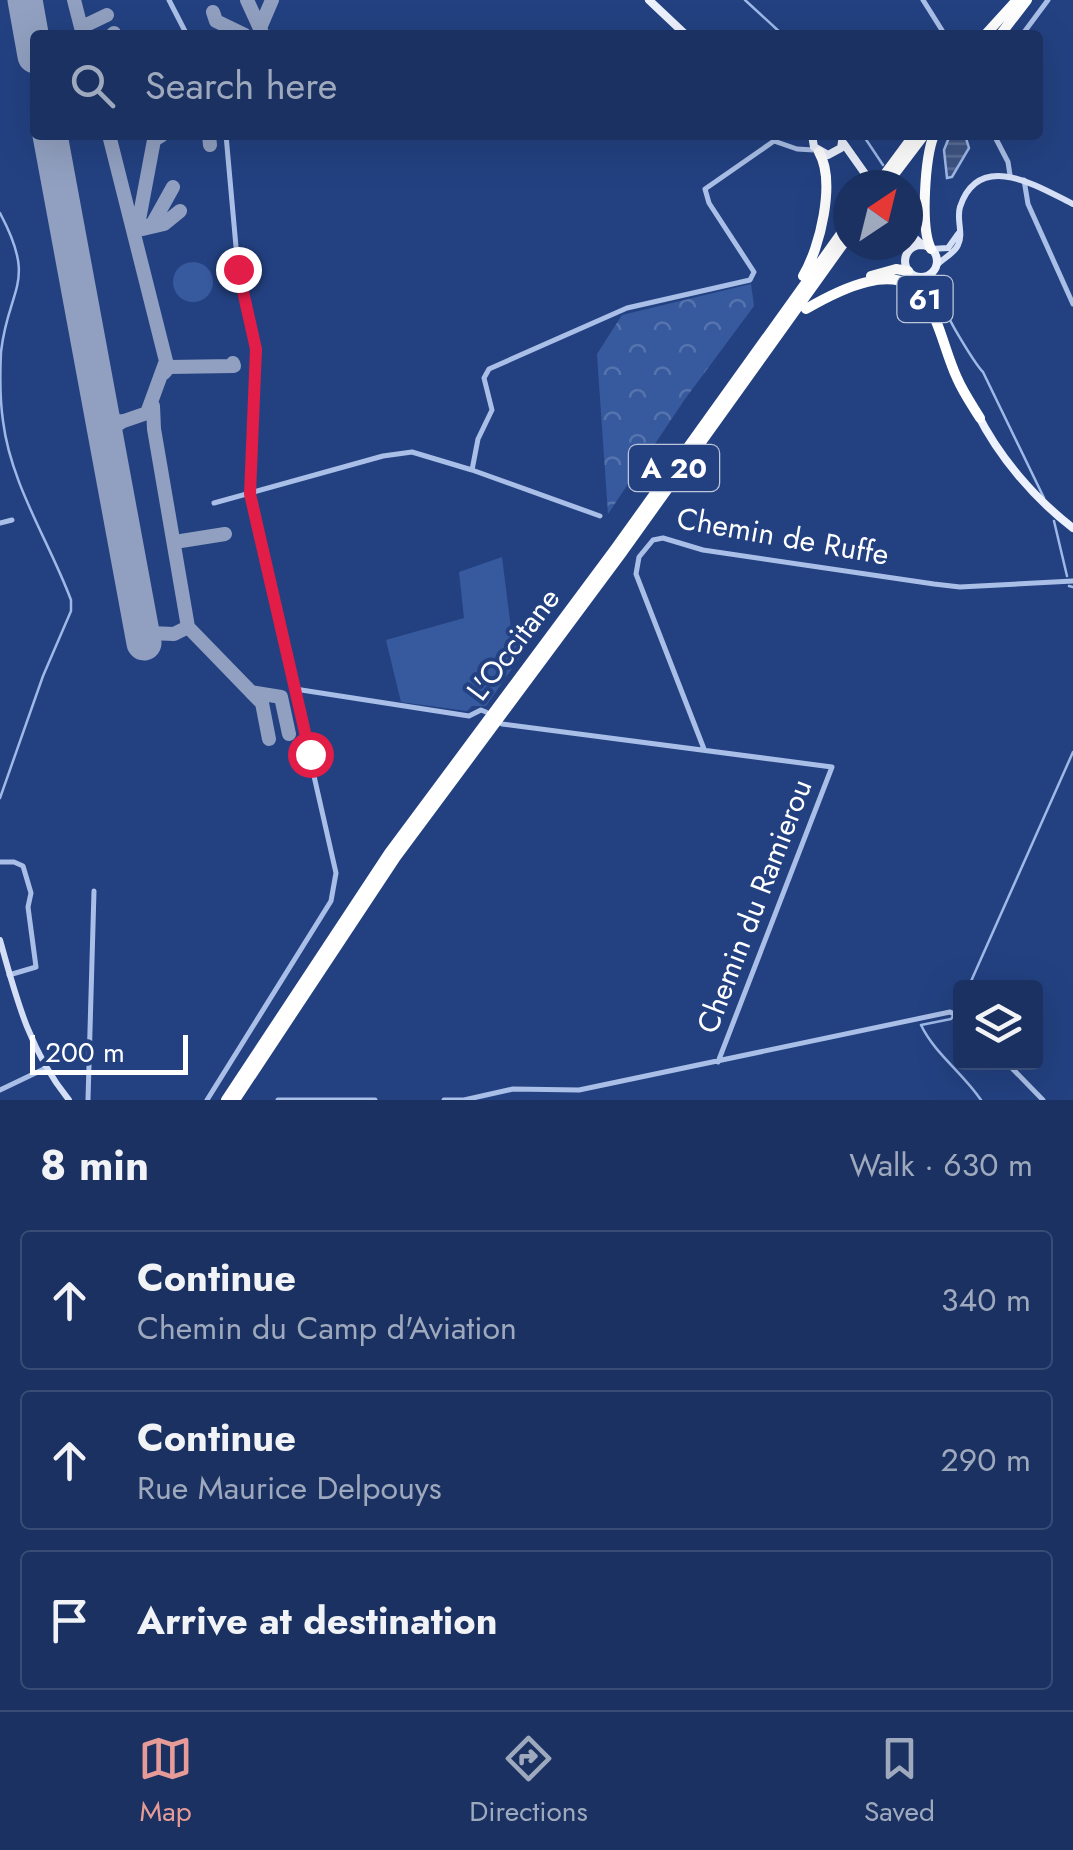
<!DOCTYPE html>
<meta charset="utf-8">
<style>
:root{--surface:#1a3161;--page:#233967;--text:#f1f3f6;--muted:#9fa9bd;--line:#384c76;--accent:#e69b98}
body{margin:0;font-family:Jost,sans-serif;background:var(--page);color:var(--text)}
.controls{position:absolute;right:30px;bottom:30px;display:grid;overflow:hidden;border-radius:10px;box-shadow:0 10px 40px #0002}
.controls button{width:90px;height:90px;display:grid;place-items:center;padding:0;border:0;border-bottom:2px solid var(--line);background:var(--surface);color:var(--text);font:50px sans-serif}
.compass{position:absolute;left:833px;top:170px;width:90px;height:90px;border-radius:50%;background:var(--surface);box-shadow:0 10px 40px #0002;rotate:35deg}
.scale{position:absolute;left:30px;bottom:25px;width:158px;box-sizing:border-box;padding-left:10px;border:5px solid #fff;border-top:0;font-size:28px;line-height:35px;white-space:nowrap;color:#fff;-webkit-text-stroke:8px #234181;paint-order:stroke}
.stop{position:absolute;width:30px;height:30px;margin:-22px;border:8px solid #e11d48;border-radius:50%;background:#fff}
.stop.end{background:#e11d48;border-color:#fff;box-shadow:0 2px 10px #0008}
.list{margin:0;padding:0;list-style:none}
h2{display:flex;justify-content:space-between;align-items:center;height:130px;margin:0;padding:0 40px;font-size:42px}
h2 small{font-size:32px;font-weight:400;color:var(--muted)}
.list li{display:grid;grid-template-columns:65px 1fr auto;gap:30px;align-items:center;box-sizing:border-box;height:140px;margin:0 20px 20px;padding:0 20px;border:2px solid var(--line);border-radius:10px}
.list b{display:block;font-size:38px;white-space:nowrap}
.list p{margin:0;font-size:32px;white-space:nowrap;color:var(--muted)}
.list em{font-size:32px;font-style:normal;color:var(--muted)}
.icon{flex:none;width:55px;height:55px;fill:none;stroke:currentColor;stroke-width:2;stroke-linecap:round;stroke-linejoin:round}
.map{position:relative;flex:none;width:1073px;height:1100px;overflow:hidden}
.search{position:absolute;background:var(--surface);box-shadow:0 10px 40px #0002;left:30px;right:30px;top:30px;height:110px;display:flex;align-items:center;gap:25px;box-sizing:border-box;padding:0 35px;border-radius:10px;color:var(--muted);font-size:38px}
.sheet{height:610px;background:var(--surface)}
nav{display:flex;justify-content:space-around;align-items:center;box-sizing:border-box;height:140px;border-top:2px solid var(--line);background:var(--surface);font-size:28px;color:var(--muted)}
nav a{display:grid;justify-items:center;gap:5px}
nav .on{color:var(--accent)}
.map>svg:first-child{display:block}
</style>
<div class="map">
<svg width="1073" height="1100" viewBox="0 0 1073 1100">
<defs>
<pattern id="forest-crowns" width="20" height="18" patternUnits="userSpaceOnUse" patternTransform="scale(2.5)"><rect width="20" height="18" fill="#375a9f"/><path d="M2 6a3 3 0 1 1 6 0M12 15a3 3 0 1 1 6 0" fill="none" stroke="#5573ad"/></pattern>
<pattern id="water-rules" width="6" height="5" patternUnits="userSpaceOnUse" patternTransform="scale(2.5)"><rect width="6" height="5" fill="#3e5483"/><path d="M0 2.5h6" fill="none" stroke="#5b6e96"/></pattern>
</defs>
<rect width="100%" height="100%" fill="#234181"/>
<path fill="#375a9f" d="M173 282a20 20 0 1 1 40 0a20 20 0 1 1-40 0Z
M502,557L512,637L533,638L486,706H472L467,711L401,702L386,640L464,618L459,572Z"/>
<path fill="url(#forest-crowns)" d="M751,284L754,306L685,399L608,514L597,354L622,315Z"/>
<path fill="url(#water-rules)" stroke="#9eb8e8" stroke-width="2.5" d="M950,135H965L969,148L952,177L947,178L944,150Z"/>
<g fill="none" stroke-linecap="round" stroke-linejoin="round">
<path stroke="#9eb8e8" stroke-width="2.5" d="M745,0L783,35
M863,135L883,165
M895,183L897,185
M0,213C38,284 8,287 1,352C0,373 0,400 3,421C11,485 49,541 71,600V611L43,676L0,798
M908,223L913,232
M935,276C942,289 943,303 948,316C953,327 975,364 983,372L1044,498
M1054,521L1067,576
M1069,586L1073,587
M968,988L1073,752
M960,1006L951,1019L921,1025C935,1054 963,1073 981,1100"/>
<path stroke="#91a0c0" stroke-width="14" d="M25,0V3
M74,0L83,35
M247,0L263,35
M213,12L216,21L245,35
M260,28L272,0
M82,31L84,26L107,15
M112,35L114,33
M162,135L154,140L138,225L134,231L164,224L180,211
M209,135L210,145
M146,228L153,223L173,187
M164,373L169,367L234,366L233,363
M97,388L106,417L121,422L147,413L166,361L109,135
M107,444L112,428L123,421
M181,541L225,534
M137,604L142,623L150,633L174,634L188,627L154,429L153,406
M188,627L251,692L281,697L289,734
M251,692L262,703L269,739"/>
<path stroke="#91a0c0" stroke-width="35" d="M25,0L35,56
M50,135L144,643"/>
<path stroke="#aabfe7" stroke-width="5" d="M169,0L187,35
M923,0L945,35
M1022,35L1048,0
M994,135L1008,162L1010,175
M1024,180L1028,204L1073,304
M472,470L600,516
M214,503L383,456L412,452L472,470L478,439L492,410L484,378L489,369L627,308L750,280L754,272L709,203L705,189L774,141L797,149L814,150
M0,523L12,520
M295,689L469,716L481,710L486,712
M502,724L832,767L718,1062
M704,749L636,574L639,557L653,540L663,538L703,550L934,584L960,587L1073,581
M0,862H14L23,866L31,893L28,907L36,967L9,975
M1006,1062L1043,1100
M0,1090L46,1068
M88,1100L94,891
M207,1100L331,901L336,873L250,494L256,349L238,269L226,135
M278,1100H375
M444,1100H464L513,1089L579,1090L950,1012L960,1017"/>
<path stroke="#d4dff6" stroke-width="6" d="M931,249L948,248L958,234
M936,266C943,258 954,254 958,245C964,233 956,220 960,207C979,149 1039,187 1073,204
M0,940C16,998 30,1052 69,1100"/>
<path stroke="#ecf1fd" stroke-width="8" d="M649,0L686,35
M812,135L814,147L828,155L841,148L843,135
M844,144L873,185
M908,232L922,245
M905 261a16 16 0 1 1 32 0a16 16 0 1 1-32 0Z
M918,277L935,308
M977,413C999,457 1034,498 1073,528"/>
<path stroke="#fff" stroke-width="10" d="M985,35L1017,0
M1000,35L1027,0
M877,185L914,135
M886,185L924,135
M931,249C920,228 925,157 934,135
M803,276C820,248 836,182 819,152
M871,276L896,269L908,271
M806,309C837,291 899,258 925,299C940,322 945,352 957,378C963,392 972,405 980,418
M226,1100L389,853L615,549L848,224
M235,1100L396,857L621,554L848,237"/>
</g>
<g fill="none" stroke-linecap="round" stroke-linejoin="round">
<path stroke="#e11d48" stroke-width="12" d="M238,269L256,349L250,494L310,754"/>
</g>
<g text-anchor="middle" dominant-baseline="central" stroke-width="8" stroke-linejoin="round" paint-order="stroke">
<g fill="#234181" stroke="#bdc6d9" stroke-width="2.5">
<rect x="897.5" y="276" width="55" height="46" rx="8"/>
<rect x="629" y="445" width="90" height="46" rx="8"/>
</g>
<g font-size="28" font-weight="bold" fill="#fff">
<text x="925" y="299">61</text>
<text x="674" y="468">A 20</text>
</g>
<g font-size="30" fill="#fff" stroke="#234181">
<text transform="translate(783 536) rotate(10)">Chemin de Ruffe</text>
<text transform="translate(513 644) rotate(-53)">L'Occitane</text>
<text transform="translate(754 906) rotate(-69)">Chemin du Ramierou</text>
</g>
</g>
</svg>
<div class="controls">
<button><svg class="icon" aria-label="layers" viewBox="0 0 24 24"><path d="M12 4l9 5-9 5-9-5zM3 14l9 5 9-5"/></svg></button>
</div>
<svg class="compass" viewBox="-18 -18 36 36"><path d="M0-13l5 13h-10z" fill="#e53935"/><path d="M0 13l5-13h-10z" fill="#9fa9bd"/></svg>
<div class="scale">200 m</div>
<div class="stop" style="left:310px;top:754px"></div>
<div class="stop end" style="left:238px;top:269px"></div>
<div class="search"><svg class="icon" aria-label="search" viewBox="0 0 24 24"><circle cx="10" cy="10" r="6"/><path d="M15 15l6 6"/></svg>Search here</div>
</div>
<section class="sheet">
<h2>8 min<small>Walk · 630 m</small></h2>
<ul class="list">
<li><svg class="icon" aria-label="ahead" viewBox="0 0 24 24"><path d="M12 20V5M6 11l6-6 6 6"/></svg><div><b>Continue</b><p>Chemin du Camp d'Aviation</p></div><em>340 m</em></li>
<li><svg class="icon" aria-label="ahead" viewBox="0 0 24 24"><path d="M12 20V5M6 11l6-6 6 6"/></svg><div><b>Continue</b><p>Rue Maurice Delpouys</p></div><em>290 m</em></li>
<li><svg class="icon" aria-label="arrive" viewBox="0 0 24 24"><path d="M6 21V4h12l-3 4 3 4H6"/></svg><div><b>Arrive at destination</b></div></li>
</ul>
</section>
<nav>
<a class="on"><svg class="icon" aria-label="map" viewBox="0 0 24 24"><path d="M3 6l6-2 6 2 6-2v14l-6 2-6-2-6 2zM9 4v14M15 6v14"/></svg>Map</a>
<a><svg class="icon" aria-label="directions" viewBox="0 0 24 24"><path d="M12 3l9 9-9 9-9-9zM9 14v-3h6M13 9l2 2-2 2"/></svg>Directions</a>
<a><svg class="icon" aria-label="saved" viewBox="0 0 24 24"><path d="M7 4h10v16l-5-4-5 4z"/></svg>Saved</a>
</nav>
